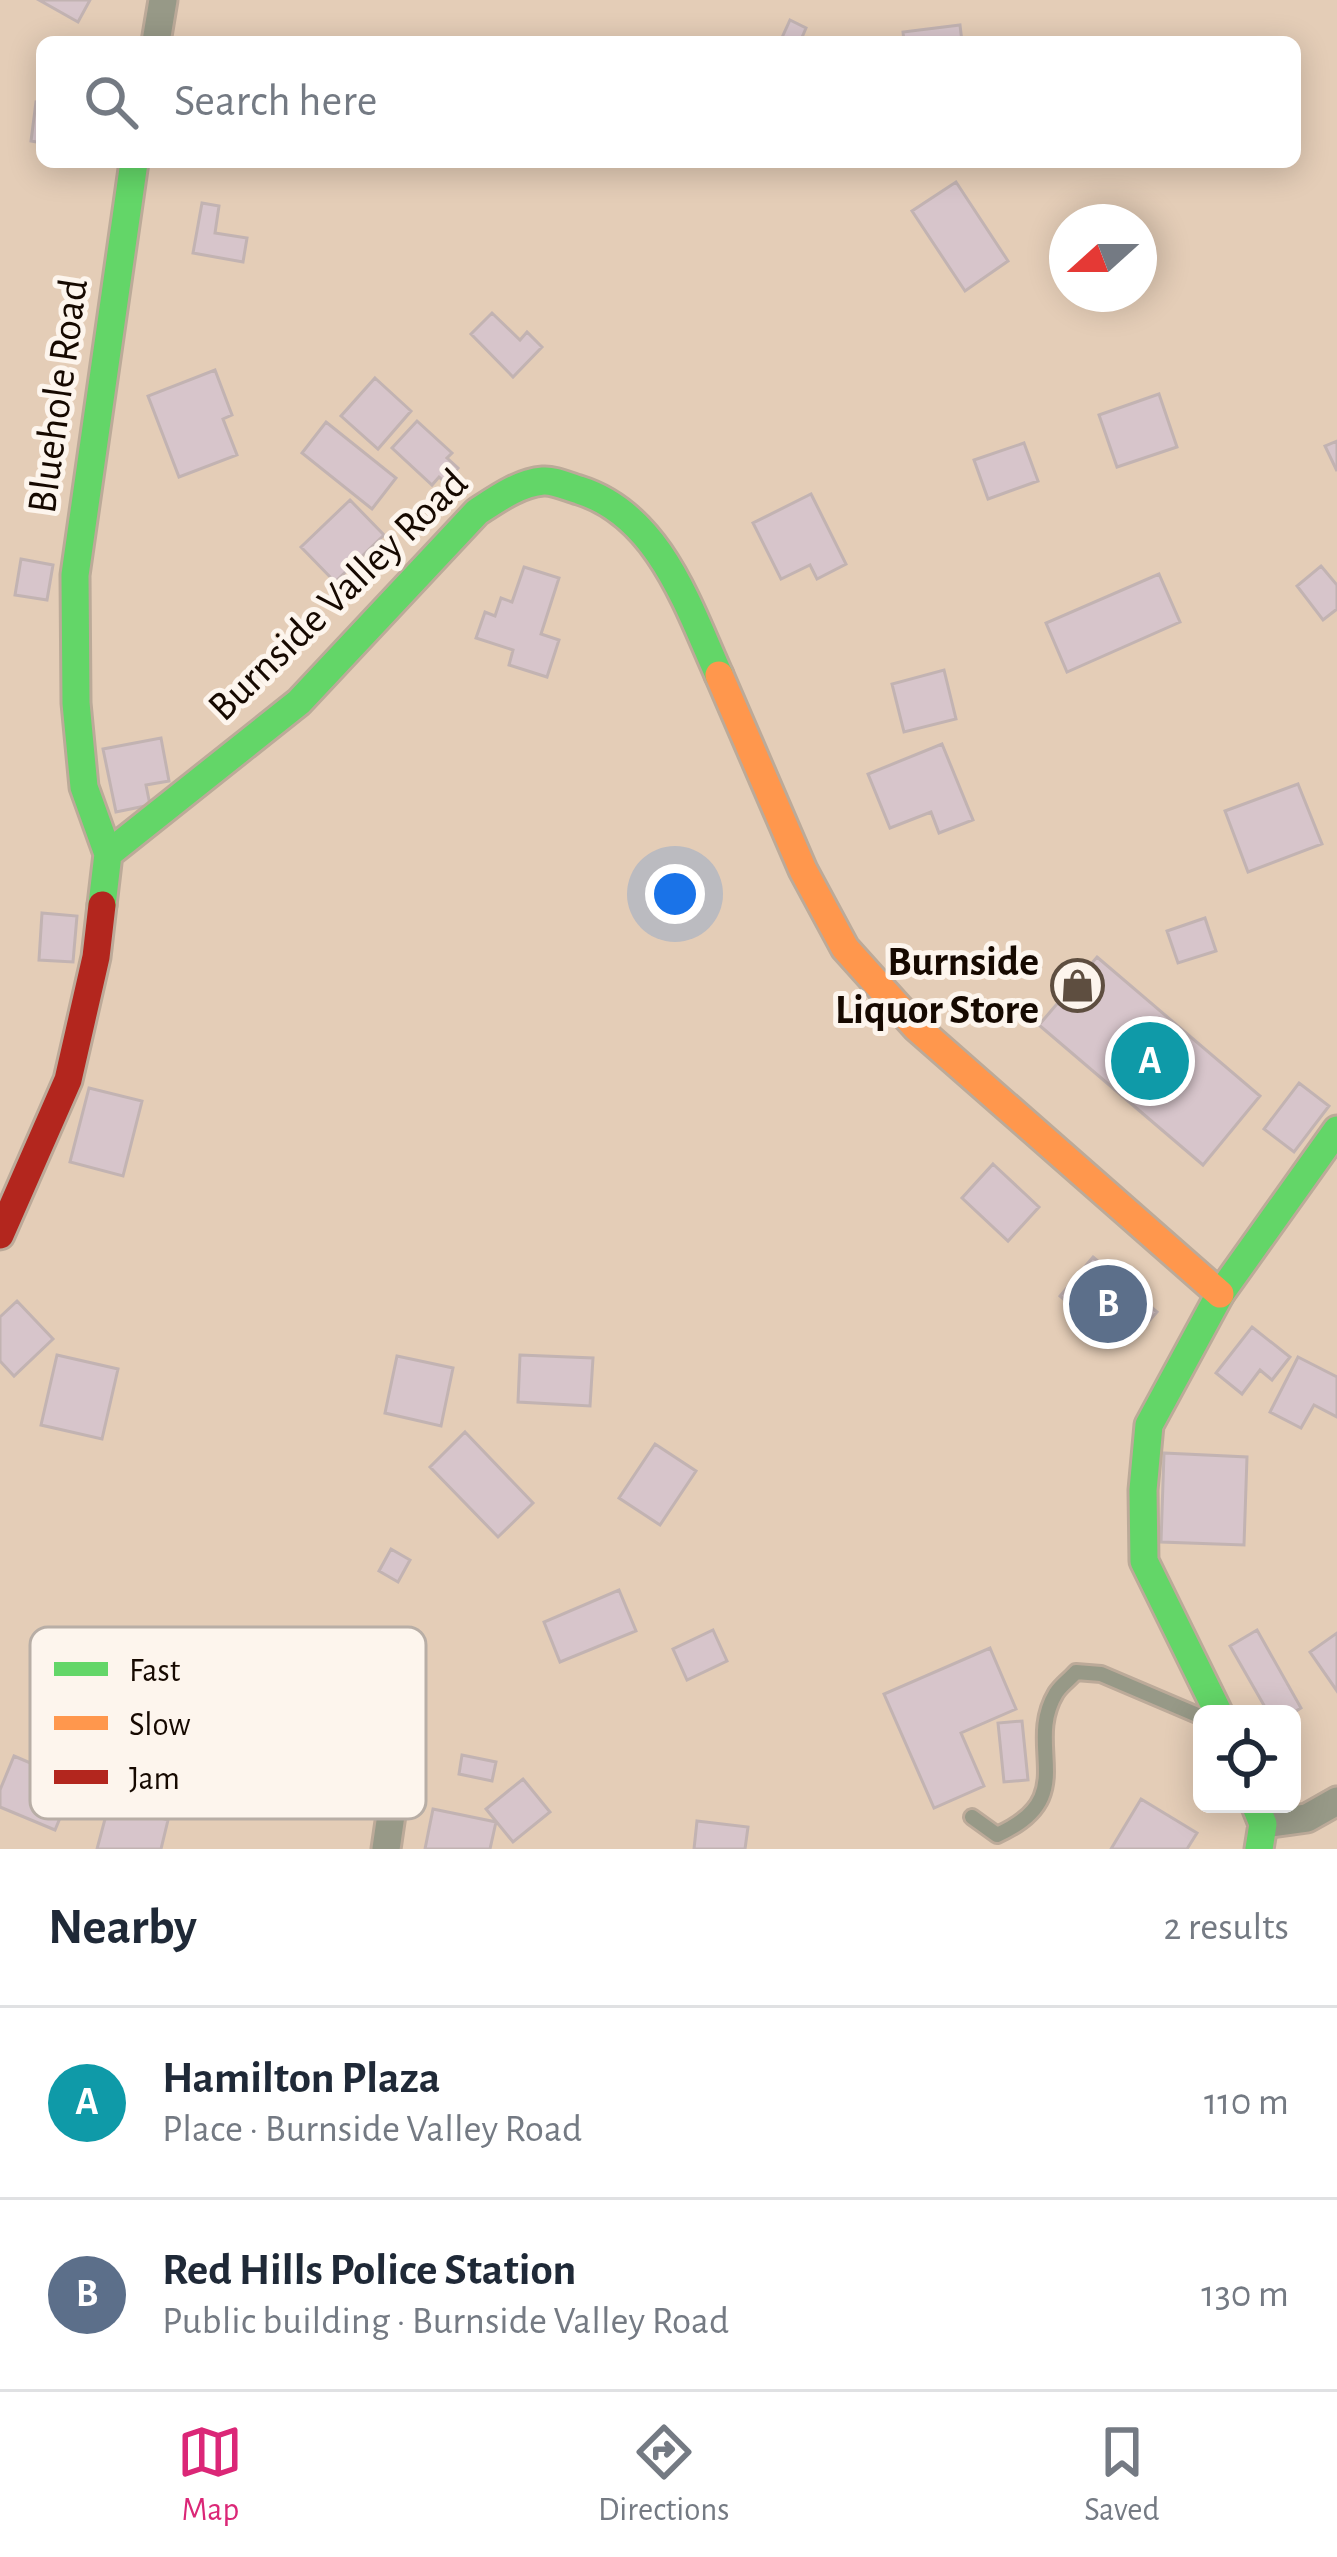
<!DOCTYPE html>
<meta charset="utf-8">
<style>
:root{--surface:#fff;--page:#f6f6f7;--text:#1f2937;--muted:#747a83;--line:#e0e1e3;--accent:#db2777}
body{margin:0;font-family:"Alegreya Sans",sans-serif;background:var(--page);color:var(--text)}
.controls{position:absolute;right:36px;bottom:36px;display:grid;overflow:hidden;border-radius:18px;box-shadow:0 6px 30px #0003}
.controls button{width:108px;height:108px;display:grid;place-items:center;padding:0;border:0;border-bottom:3px solid var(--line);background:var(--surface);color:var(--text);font:60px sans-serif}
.compass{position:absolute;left:1049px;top:204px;width:108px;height:108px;border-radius:50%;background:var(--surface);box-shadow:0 6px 30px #0003;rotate:249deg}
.you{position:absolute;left:675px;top:894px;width:42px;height:42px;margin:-30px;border:9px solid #fff;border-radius:50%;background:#1a73e8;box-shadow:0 0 0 18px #1a73e833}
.badge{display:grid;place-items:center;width:78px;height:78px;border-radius:50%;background:var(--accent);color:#fff;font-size:39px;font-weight:700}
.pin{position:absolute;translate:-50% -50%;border:6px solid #fff;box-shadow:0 3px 12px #0006}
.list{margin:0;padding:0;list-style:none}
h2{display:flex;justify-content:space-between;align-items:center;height:156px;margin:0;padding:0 48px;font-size:51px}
h2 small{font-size:39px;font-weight:400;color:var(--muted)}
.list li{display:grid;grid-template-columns:78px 1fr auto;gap:36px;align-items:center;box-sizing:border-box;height:192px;padding:0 48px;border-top:3px solid var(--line)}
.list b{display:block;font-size:45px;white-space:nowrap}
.list p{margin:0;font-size:39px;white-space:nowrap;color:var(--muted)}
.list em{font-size:39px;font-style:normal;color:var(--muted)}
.icon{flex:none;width:66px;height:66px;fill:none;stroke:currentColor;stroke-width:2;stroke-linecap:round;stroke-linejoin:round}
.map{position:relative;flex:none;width:1337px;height:1849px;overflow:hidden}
.search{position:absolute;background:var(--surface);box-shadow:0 6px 30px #0003;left:36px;right:36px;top:36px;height:132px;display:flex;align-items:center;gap:30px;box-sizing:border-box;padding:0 42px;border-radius:18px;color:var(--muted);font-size:45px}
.sheet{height:540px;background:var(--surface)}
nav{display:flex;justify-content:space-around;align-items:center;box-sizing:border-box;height:168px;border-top:3px solid var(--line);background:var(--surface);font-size:33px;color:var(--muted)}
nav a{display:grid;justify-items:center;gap:6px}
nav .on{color:var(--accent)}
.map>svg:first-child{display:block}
</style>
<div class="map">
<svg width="1337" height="1849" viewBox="0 0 1337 1849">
<rect width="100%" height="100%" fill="#e4cdb7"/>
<path fill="#d7c5cb" stroke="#c2b3b2" stroke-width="3" d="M39,0H90L78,22Z
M790,20L806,28L800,42H780Z
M960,25L962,42H904L903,32Z
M36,102L42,103V143L31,141Z
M956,182L1008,261L965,291L912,211Z
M202,203L219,206L215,233L247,238L243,262L193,253Z
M492,313L520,340L527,332L542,347L513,377L471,334Z
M215,370L232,415L223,419L237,455L179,477L148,396Z
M375,378L411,411L378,449L341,416Z
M1159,394L1177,447L1117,467L1099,415Z
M417,421L452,453L447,458L458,468L445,482L439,477L432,485L392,448Z
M326,422L396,478L372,509L302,453Z
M1337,441V471L1325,446Z
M1024,443L1038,481L988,499L974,460Z
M811,494L846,564L817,579L810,565L781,579L753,523Z
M350,500L384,535L335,582L301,547Z
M21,559L53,565L47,600L15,595Z
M1321,566L1337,585V609L1323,620L1297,586Z
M524,567L559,578L541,634L559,640L547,677L509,665L513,650L476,638L485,612L495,616L501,598L512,602Z
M1159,574L1180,622L1067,672L1046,623Z
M944,670L956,719L904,732L892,684Z
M161,738L169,781L146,785L150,805L116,812L103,749Z
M942,744L973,820L939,833L931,812L890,828L868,774Z
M1298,784L1322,844L1248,872L1225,811Z
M42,913L77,916L73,962L39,960Z
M1205,918L1216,951L1178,963L1167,931Z
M1097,957L1260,1096L1203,1165L1039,1025Z
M1299,1083L1329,1106L1294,1152L1264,1129Z
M89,1088L142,1101L123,1176L70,1162Z
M993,1164L1039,1207L1008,1241L962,1198Z
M1093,1257L1157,1312L1143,1328L1129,1316L1110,1339L1060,1296Z
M17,1301L53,1339L14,1376L0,1361V1317Z
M1252,1327L1290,1357L1272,1380L1260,1370L1242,1394L1216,1373Z
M57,1355L118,1369L102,1439L41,1425Z
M520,1355L593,1358L590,1406L518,1402Z
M397,1356L453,1368L441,1426L385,1413Z
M1298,1357L1337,1377V1417L1314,1405L1301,1428L1270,1412Z
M465,1432L533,1503L498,1537L430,1467Z
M655,1444L696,1471L660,1525L619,1498Z
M1164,1453L1247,1457L1244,1545L1161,1542Z
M391,1549L410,1560L398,1582L379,1571Z
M619,1590L636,1631L560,1662L544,1622Z
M713,1630L727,1661L687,1680L673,1649Z
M1257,1630L1301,1708L1291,1714H1269L1230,1646Z
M1337,1633V1691L1310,1652Z
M990,1648L1016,1709L961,1733L984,1786L934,1808L884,1694Z
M1022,1721L1028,1780L1004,1782L998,1723Z
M462,1755L496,1762L492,1781L459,1774Z
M14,1756L75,1782L55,1830L0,1807V1790Z
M523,1779L550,1812L513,1842L486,1809Z
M1141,1799L1197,1833L1187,1849H1111Z
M109,1804L168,1820L161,1849H97Z
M433,1809L496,1822L490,1849H425Z
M697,1821L748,1827L745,1849H694Z"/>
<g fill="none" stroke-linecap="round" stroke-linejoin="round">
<defs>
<path id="lane" d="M972,1817L997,1835C1082,1797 1023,1748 1056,1693C1061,1685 1070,1679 1076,1672L1101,1674L1202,1717"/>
<path id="street" d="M156,42L163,0
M1263,1824L1307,1818L1337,1801
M386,1849L407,1705"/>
<path id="fast" d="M108,854L299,702L477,512C497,499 519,483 543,481C554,480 568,487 579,490C659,515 688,606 719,675
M102,905L108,854L84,787L76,703L75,575L134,162
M1219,1714L1144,1561L1143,1490L1149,1425L1220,1294L1337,1130
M1255,1804L1263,1824L1259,1849"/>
<path id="slow" d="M719,675L803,870L845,948L916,1027L1220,1294"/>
<path id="jam" d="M0,1235L68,1080L96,957L102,905"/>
</defs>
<use href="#lane" stroke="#bcaa99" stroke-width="20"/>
<use href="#street" stroke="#bcaa99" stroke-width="33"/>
<use href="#fast" stroke="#bcaa99" stroke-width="33"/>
<use href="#slow" stroke="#bcaa99" stroke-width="33"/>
<use href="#jam" stroke="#bcaa99" stroke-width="33"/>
<use href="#lane" stroke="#979987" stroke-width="14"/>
<use href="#street" stroke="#979987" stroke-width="27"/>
<use href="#fast" stroke="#63d668" stroke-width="27"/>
<use href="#slow" stroke="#ff974d" stroke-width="27"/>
<use href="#jam" stroke="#b3261e" stroke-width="27"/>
</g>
<defs>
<symbol id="shop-ring" viewBox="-11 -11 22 22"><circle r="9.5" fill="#fdf5ed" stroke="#5e4e40" stroke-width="1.5"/><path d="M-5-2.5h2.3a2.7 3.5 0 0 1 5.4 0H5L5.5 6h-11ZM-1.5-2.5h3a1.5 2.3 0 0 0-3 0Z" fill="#5e4e40"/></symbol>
</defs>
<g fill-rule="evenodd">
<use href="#shop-ring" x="1048" y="956" width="59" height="59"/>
</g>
<g text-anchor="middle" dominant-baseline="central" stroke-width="10" stroke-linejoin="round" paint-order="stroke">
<g font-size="42" fill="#160900" stroke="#fdf5ed">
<text transform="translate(58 396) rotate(-82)">Bluehole Road</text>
<text transform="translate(338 595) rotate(-44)">Burnside Valley Road</text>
</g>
<g font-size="42" font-weight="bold" fill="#160900" stroke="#fdf5ed" text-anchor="end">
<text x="1039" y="962">Burnside<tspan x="1039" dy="48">Liquor Store</tspan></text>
</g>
</g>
<rect x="30" y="1627" width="396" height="192" rx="18" fill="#fdf5ed" stroke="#b8aea6" stroke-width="3"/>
<rect x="54" y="1662" width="54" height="14" fill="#63d668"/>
<rect x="54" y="1716" width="54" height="14" fill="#ff974d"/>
<rect x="54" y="1770" width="54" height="14" fill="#b3261e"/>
<g font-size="33" fill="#160900">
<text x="129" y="1681">Fast</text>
<text x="129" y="1735">Slow</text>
<text x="129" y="1789">Jam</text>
</g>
</svg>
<div class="controls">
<button><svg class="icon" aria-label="locate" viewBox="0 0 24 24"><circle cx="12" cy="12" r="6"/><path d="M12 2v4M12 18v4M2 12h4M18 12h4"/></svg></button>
</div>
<svg class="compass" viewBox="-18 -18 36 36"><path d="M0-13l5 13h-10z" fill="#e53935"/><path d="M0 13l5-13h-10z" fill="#747a83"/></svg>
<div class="you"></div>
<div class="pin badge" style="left:1150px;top:1061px;background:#0f9aa8">A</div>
<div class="pin badge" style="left:1108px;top:1304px;background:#5c6f8a">B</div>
<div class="search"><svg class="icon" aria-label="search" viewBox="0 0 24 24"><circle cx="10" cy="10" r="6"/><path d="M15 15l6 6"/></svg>Search here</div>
</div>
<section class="sheet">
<h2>Nearby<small>2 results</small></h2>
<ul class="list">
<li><span class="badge" style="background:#0f9aa8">A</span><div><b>Hamilton Plaza</b><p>Place · Burnside Valley Road</p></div><em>110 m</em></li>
<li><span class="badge" style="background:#5c6f8a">B</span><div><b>Red Hills Police Station</b><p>Public building · Burnside Valley Road</p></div><em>130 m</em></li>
</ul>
</section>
<nav>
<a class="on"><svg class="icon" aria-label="map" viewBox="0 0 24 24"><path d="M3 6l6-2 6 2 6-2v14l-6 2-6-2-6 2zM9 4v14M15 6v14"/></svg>Map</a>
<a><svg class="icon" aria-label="directions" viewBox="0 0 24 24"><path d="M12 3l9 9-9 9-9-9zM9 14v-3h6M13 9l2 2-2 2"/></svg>Directions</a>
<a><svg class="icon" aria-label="saved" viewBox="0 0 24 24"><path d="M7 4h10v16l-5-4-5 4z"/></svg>Saved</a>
</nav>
